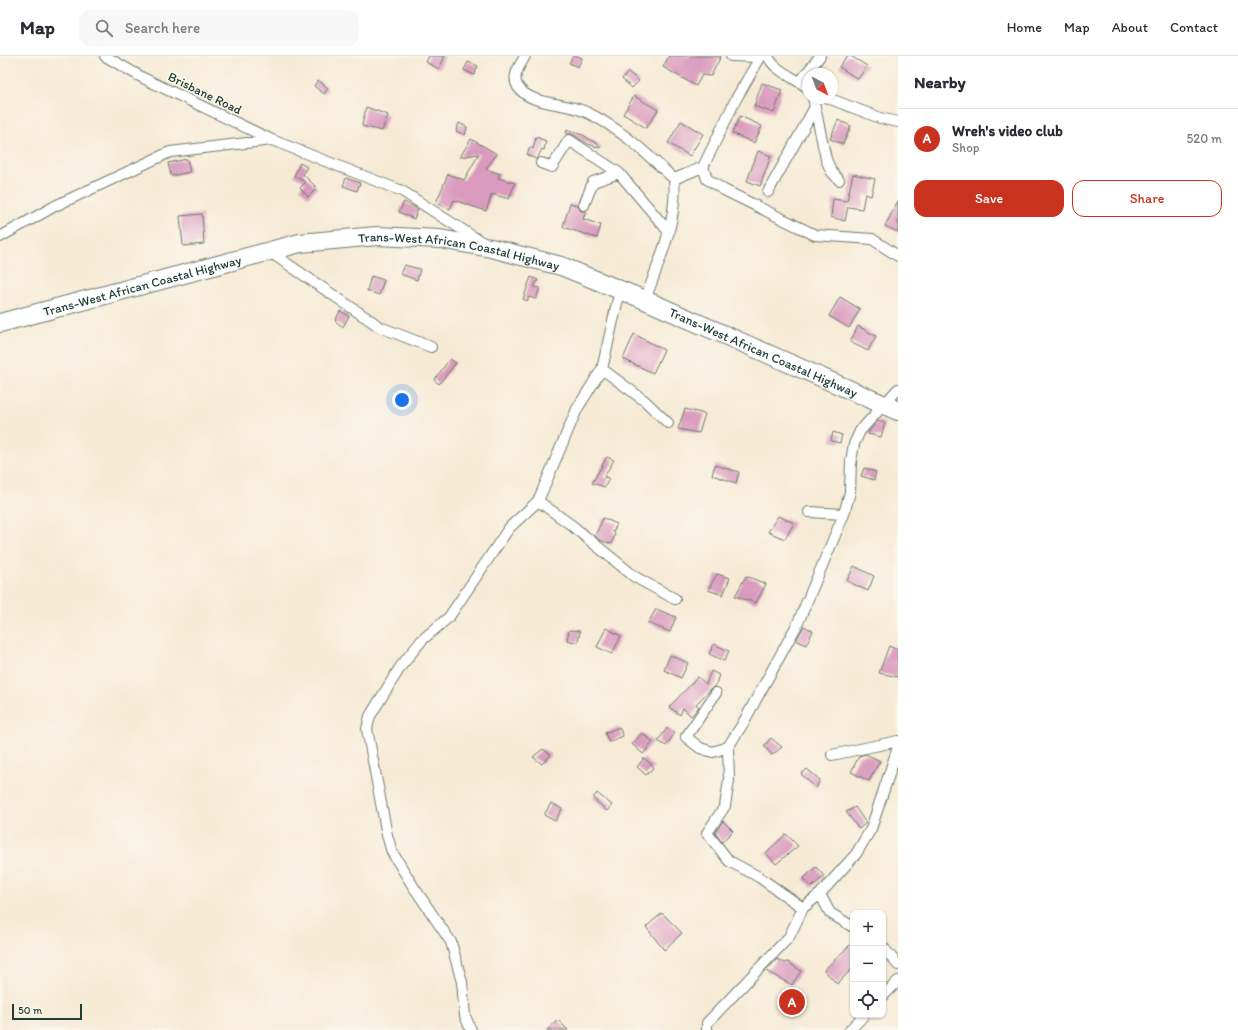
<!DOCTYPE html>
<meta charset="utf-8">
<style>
:root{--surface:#fff;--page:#f7f7f7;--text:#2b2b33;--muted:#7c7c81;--line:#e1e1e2;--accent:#c8321e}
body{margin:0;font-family:Itim,sans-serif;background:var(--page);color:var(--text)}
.controls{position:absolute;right:12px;bottom:12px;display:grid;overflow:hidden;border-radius:8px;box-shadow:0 1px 3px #0004}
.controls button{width:36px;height:36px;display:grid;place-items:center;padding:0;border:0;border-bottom:1px solid var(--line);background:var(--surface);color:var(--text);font:20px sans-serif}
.compass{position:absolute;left:802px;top:12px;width:36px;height:36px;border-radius:50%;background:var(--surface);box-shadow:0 1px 3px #0004;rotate:139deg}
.scale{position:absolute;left:12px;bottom:10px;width:70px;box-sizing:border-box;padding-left:4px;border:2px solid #1f3d34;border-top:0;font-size:11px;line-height:14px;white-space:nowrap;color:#1f3d34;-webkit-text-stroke:3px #fbf7ec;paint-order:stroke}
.you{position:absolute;left:402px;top:344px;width:14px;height:14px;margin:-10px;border:3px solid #fff;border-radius:50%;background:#1a73e8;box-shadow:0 0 0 6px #1a73e833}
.badge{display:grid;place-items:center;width:26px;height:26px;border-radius:50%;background:var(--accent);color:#fff;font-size:13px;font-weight:700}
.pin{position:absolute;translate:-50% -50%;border:2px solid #fff;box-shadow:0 1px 4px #0006}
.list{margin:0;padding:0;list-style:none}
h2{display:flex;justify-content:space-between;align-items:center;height:52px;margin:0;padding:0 16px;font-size:17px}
h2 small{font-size:13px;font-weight:400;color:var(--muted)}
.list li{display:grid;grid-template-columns:26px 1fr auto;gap:12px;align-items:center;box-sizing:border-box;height:60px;padding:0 16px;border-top:1px solid var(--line)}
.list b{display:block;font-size:15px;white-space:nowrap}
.list p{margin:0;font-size:13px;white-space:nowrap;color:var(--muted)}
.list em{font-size:13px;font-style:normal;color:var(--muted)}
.actions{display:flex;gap:8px;padding:12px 16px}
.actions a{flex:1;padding:9px 0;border:1px solid var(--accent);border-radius:12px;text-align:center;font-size:14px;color:var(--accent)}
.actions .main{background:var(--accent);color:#fff}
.icon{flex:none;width:22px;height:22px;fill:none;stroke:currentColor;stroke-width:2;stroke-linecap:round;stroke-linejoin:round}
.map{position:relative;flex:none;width:898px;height:974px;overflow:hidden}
header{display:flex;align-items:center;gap:24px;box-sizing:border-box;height:56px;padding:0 20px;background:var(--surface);border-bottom:1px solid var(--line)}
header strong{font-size:19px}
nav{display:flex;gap:22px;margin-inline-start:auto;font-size:14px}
.search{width:280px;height:36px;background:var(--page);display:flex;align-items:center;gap:10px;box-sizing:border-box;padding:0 14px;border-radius:12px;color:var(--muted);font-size:15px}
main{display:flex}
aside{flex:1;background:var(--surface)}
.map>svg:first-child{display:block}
</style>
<header>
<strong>Map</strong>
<div class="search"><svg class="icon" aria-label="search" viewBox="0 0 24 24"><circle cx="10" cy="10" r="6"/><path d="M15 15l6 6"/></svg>Search here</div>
<nav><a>Home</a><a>Map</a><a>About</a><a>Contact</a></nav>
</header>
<main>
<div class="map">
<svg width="898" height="974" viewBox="0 0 898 974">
<rect width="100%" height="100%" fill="#fbf7ec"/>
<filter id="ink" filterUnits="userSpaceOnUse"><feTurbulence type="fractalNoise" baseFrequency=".025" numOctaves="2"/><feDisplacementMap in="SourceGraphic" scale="8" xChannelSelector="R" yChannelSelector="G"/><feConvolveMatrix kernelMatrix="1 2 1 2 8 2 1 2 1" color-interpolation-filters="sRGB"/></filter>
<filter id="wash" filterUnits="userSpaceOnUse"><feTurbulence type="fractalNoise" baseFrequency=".012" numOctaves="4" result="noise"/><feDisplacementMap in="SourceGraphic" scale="16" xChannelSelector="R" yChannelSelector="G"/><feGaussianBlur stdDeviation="0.9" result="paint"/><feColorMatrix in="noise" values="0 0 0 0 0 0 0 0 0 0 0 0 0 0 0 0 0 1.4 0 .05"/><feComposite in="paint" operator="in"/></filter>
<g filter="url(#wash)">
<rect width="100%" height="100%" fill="#f6ead5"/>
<g id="blocks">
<path fill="#d99abd" d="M429,0H445L439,13L426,6Z
M573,0H578L582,2L578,11L569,7Z
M669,0H721L711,20L702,19L696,30L663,11Z
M847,0H851L867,10L858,23L839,11Z
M468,6L478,10L474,19L464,14Z
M628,16L639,25L632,32L622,23Z
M318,24L328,32L324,38L314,30Z
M762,27L782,34L774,57L754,50Z
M634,40L658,54L646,72L623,58Z
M366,51L388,59L382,75L362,70Z
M740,60L762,70L754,87L732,77Z
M838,64L851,70L843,88L830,83Z
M681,65L703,78L690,100L668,87Z
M459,67L467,71L465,79L456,75Z
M567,74L583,79L601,90L600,92L588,88L572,78H566Z
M536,81L546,85L544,94L542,93L538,101L536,103L527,99L530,91L533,93Z
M471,83L497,98L486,113L500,118L498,122L515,127L509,143L492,138L486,155L454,144L450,153L436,147L448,118L464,124L479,98L460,101Z
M758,95L771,100L760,130L747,125Z
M187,103L190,116L171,120L168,107Z
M300,107L307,111L303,118L317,132L308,141L300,132L306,126L294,120Z
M853,118L875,123L871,140L865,138L862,153L848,151L845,165L831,161L833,143L847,145Z
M346,122L360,127L357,135L343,130Z
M898,145V176L885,170Z
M404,146L418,153L414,163L399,156Z
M570,147L578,150L581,155H586L583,163L601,169L597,182L563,171Z
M202,158L204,188L183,190L180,160Z
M404,209L420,213L417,224L400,218Z
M371,220L384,224L379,239L367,235Z
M531,221L538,224L534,231L540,232L536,243L529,241L527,245L523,243Z
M840,241L860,253L849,272L829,260Z
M340,255L349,260L343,271L335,265Z
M858,270L876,280L868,295L850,286Z
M634,278L664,294L653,317L623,303Z
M450,303L456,307L439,328L434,324Z
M685,353L705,358L699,377L678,373Z
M878,365L885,367L881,381L868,378L870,374Z
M833,376L842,379L840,387L831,385Z
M607,401L614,404L604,421L609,422L605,431L592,427Z
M715,409L739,416L736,427L712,419Z
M864,412L876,416L874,424L861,420Z
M778,460L794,467L785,483L768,476Z
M603,462L617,468L613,476L615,478L612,488L599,484L595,480Z
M854,510L874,520L868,535L847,525Z
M717,518L730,522L723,539L708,534Z
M746,520L766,528L756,547L735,540Z
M656,553L676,561L670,576L648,567Z
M804,570L813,575L806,589L796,584Z
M606,572L621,580L612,598L597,591Z
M569,574L580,575L578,587L567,584Z
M714,588L729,595L724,605L709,598Z
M889,590L898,594V621L879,617Z
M670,599L688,607L681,622L664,614Z
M711,615L719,619L716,628L696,648L699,651L691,660L683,652L680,659L669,651L698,621L706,628Z
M619,671L623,680L609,686L605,677Z
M667,672L675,677L666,690L658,685Z
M642,677L653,686L643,698L632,688Z
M771,682L782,691L772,699L764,690Z
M543,693L551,699L542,708L533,701Z
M866,698L880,705L869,725L851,716L859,700Z
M644,702L654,711L646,719L637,711Z
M807,713L820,724L816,732L801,718Z
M597,737L612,749L607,755L593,742Z
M551,747L562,753L555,765L544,759Z
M855,751L866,767L859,773L846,756Z
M723,765L733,775L722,786L715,777Z
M786,778L798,790L776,808L766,797Z
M816,811L824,820L812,831L803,823Z
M662,857L682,877L664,894L646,871Z
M853,886V912L837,928L824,914Z
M777,903L785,907L788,906L801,915L792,929L766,915Z
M558,964L568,974H547Z"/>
</g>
</g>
<g filter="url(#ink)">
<use href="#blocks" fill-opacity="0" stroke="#6a7a6c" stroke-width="1"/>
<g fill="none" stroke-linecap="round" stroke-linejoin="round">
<defs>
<path id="street" d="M105,0L143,22L272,84L402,135L483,187
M525,0C520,10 511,20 518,31C531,50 566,46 586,56C619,71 647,98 674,123
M731,0L760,1
M768,0C774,15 796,22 808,32
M800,26L820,0
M828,42L880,62L898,66
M815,51L826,103L831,115L839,124
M541,107L552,111L569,84L619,117
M703,111L707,123L724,134L815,179L872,183L898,200
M768,136L815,51L813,42
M584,149L593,126L619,117L669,176
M0,181L55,150L170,96L272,84
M270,196L380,271L431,291
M620,234L602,313L645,345L668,367
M645,244C659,205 678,165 674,123L703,111L736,43L761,0
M538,445L570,468L635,521L675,543
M809,456L844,458L850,436L851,405L854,388L860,375L898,333
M716,637L686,681L700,692L713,696L728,691L742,669L797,569L844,458
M728,691L729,724L725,750L707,777L729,805L759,821L803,852L820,838L856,798L871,773L898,691
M832,699L898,685
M820,838L830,857L853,871
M883,891L898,909
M883,940L898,925
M471,974L465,960L462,926L451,886L413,830L392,796L387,779L367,673L370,660L401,610L422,584L449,561L509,472L538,445L577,353L602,313
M707,974V967L789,881L803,852
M850,974L864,959"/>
<g id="highway">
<path id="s1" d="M0,267L300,187L377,180L440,183L491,192L561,210L645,244L898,355"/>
</g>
</defs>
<use href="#street" stroke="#6a7a6c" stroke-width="12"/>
<use href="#highway" stroke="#6a7a6c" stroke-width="20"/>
<use href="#street" stroke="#fff" stroke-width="10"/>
<use href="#highway" stroke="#fff" stroke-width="18"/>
</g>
</g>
<g text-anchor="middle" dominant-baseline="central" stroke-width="3" stroke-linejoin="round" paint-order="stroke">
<g font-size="13" fill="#1f3d34" stroke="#fbf7ec">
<text transform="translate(205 37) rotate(26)">Brisbane Road</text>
<text stroke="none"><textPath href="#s1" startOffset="471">Trans-West African Coastal Highway</textPath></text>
<text stroke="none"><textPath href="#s1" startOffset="147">Trans-West African Coastal Highway</textPath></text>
<text stroke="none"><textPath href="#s1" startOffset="795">Trans-West African Coastal Highway</textPath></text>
</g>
</g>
</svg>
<div class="controls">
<button>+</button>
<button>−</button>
<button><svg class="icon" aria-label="locate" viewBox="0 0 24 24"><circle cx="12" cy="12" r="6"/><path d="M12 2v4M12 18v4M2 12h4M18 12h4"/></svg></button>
</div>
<svg class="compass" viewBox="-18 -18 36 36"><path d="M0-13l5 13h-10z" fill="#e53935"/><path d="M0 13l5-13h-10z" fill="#7c7c81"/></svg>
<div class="scale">50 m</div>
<div class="you"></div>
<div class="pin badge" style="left:792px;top:946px">A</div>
</div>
<aside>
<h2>Nearby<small></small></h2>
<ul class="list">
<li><span class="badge">A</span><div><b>Wreh's video club</b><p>Shop</p></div><em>520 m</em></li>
</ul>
<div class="actions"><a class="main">Save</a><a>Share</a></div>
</aside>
</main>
